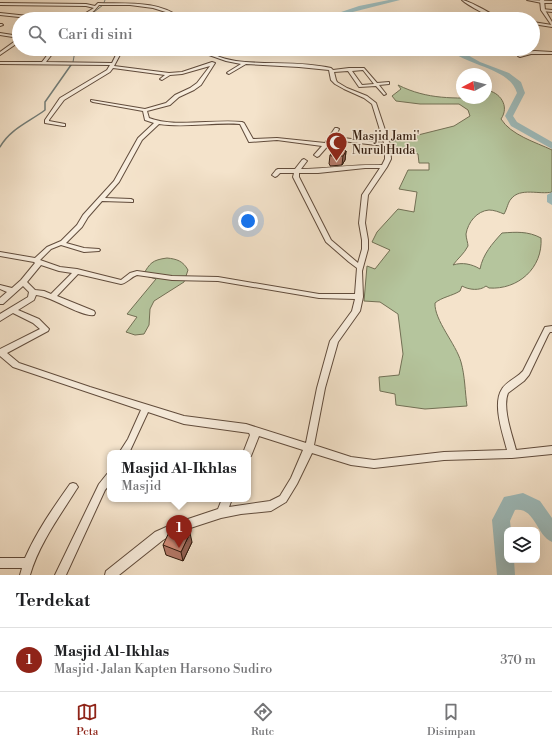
<!DOCTYPE html>
<html lang="id">
<meta charset="utf-8">
<style>
:root{--surface:#fff;--page:#f6f6f6;--text:#202124;--muted:#757577;--line:#e0e0e0;--accent:#8f2418}
body{margin:0;font-family:"Libre Bodoni",serif;background:var(--page);color:var(--text)}
.controls{position:absolute;right:12px;bottom:12px;display:grid;overflow:hidden;border-radius:8px;box-shadow:0 4px 16px #0002}
.controls button{width:36px;height:36px;display:grid;place-items:center;padding:0;border:0;border-bottom:1px solid var(--line);background:var(--surface);color:var(--text);font:20px sans-serif}
.compass{position:absolute;left:456px;top:68px;width:36px;height:36px;border-radius:50%;background:var(--surface);box-shadow:0 4px 16px #0002;rotate:263deg}
.you{position:absolute;left:248px;top:221px;width:14px;height:14px;margin:-10px;border:3px solid #fff;border-radius:50%;background:#1a73e8;box-shadow:0 0 0 6px #1a73e833}
.badge{display:grid;place-items:center;width:26px;height:26px;border-radius:50%;background:var(--accent);color:#fff;font-size:13px;font-weight:700}
.pin{position:absolute;translate:-50% -33px;filter:drop-shadow(0 1px 2px #0008)}
.pin::after{content:'';position:absolute;top:21px;width:14px;height:12px;background:inherit;clip-path:polygon(0 0,100% 0,50% 100%)}
.popup{position:absolute;left:107px;top:450px;width:144px;height:52px;box-sizing:border-box;display:grid;place-content:center;border-radius:8px;background:var(--surface);filter:drop-shadow(0 1px 3px #0005);font-size:13px;white-space:nowrap;color:var(--muted)}
.popup b{font-size:15px;color:var(--text)}
.popup::after{content:'';position:absolute;left:50%;top:100%;margin-left:-8px;border:8px solid transparent;border-top-color:var(--surface)}
.list{margin:0;padding:0;list-style:none}
h2{display:flex;justify-content:space-between;align-items:center;height:52px;margin:0;padding:0 16px;font-size:17px}
h2 small{font-size:13px;font-weight:400;color:var(--muted)}
.list li{display:grid;grid-template-columns:26px 1fr auto;gap:12px;align-items:center;box-sizing:border-box;height:64px;padding:0 16px;border-top:1px solid var(--line)}
.list b{display:block;font-size:15px;white-space:nowrap}
.list p{margin:0;font-size:13px;white-space:nowrap;color:var(--muted)}
.list em{font-size:13px;font-style:normal;color:var(--muted)}
.icon{flex:none;width:22px;height:22px;fill:none;stroke:currentColor;stroke-width:2;stroke-linecap:round;stroke-linejoin:round}
.map{position:relative;flex:none;width:552px;height:575px;overflow:hidden}
.search{position:absolute;background:var(--surface);box-shadow:0 4px 16px #0002;left:12px;right:12px;top:12px;height:44px;display:flex;align-items:center;gap:10px;box-sizing:border-box;padding:0 14px;border-radius:22px;color:var(--muted);font-size:15px}
.sheet{height:116px;background:var(--surface)}
nav{display:flex;justify-content:space-around;align-items:center;box-sizing:border-box;height:56px;border-top:1px solid var(--line);background:var(--surface);font-size:11px;color:var(--muted)}
nav a{display:grid;justify-items:center;gap:2px}
nav .on{color:var(--accent)}
.map>svg:first-child{display:block}
</style>
<div class="map">
<svg width="552" height="575" viewBox="0 0 552 575">
<rect width="100%" height="100%" fill="#f4e3cb"/>
<filter id="stains"><feTurbulence type="fractalNoise" baseFrequency=".005" numOctaves="4"/><feColorMatrix values="0 0 0 0 .2 0 0 0 0 .09 0 0 0 0 .02 0 0 0 .5 -.17"/></filter>
<radialGradient id="worn" r=".72"><stop offset=".6" stop-color="#630" stop-opacity="0"/><stop offset="1" stop-color="#630" stop-opacity=".3"/></radialGradient>
<path fill="#b5c59d" stroke="#727055" d="M398,85C428,100 454,98 486,98V90C500,92 510,106 501,119C511,135 535,142 552,150V192C540,195 520,187 511,199C508,202 507,209 504,214C499,212 494,210 489,210C477,211 468,222 466,234C466,238 468,243 468,246C464,254 458,258 453,265C462,262 472,264 480,269C483,254 492,244 502,233C516,232 528,231 541,238C543,268 518,290 489,288L486,286C480,291 469,290 462,286L460,291C452,296 442,297 435,303C434,320 456,344 461,362C465,376 465,392 467,406L425,409L396,405L395,394L380,391L379,377L399,375L403,354L398,314L380,302L364,301L367,266L375,269L390,250L372,242L377,232L398,209L414,212L417,192L399,189L408,170H429V163H419L418,154L389,146L390,142L454,126L470,116L468,110L459,104H420L396,101L392,96L401,89Z
M167,258C177,259 183,261 188,270L184,282L154,301L150,309L149,325L144,334L135,335L126,332L137,317L127,314L156,279L143,275C150,263 152,260 167,258Z"/>
<g fill="none" stroke-linecap="round" stroke-linejoin="round">
<path stroke="#727c77" stroke-width="1" d="M85,19L103,5L105,0
M70,66L73,62L75,51L72,49"/>
<path stroke="#727c77" stroke-width="1.5" d="M0,147C10,129 29,122 45,110V102L71,65"/>
<path fill="#9ebdbe" fill-rule="evenodd" d="M389,0H400L345,14L362,19L343,17L338,13L359,6Z
M449,49H457L480,62L509,73L521,82L525,93L513,116L517,122L552,142V149L511,126L505,116L517,93C509,67 468,67 449,49Z
M552,192V205L547,202V195Z
M523,493L540,501L552,518V542C536,535 535,507 515,510L510,521L511,530H507V560H514L515,575H497L492,520L504,497Z"/>
<defs>
<path id="minor" d="M462,0C468,0 494,15 499,19C493,19 467,5 462,0Z
M527,0L552,1V3H542Z
M0,3L86,4L95,6L98,3C125,4 160,0 182,19H178L172,14L153,8L130,5H99C94,12 85,19 76,19L94,8L86,6L0,5Z
M542,9L552,10V12L542,11Z
M0,13L47,18L49,19H38L0,15Z
M533,22L552,25V27L533,24Z
M0,24H2L3,25L0,26Z
M0,33L19,36V38L0,35Z
M18,39H19V42L0,55V52Z
M52,49H56L46,62L112,63L119,49L141,52L172,51L206,53L201,49C207,49 210,53 215,55C221,58 229,60 236,61C267,65 300,61 331,68L333,70L349,68H364L377,83L389,82V84L379,85L386,94L384,95L376,86L359,87L348,71L334,72L336,80L337,82L347,88L367,96L376,103L390,145L391,159L387,167L368,195L365,223L368,240V249L362,271L363,297L360,311L338,342L325,388L314,445L351,457L374,460L444,452L507,450C503,434 492,404 502,389C507,381 517,378 523,371L545,327L552,326V332H550L548,335L529,375L524,381L508,393C502,408 512,434 516,450L552,446V454L512,458L444,460L374,468L351,465L312,453L297,484L286,502L271,511L241,514L221,518L175,533L163,540L119,575H105L106,571L155,532L173,524L218,509L222,499H232L229,507L270,501L280,496L291,478L303,450L259,436L251,456L248,457V453H243L250,435L249,433L184,424L148,412L129,453H119L128,439L141,410L13,367L0,356V349L40,329L33,323L13,313L0,321V314L28,297L29,292L23,286L3,304H0V298L7,292L0,289V285L12,288L21,280L35,263L34,262L0,256V252L35,258L47,247L61,241L77,225L83,215L114,181L138,138L154,123L145,120L143,111L93,102L91,101V100L145,109L166,103L175,95L190,88L197,83L210,66L182,74L170,75L162,80L160,79L165,75L113,68L110,72L64,100L49,120V121L65,124V126H63L45,123V120L60,98L107,70L110,65L0,64V62H42ZM122,51L133,54H141L172,53L209,55L226,61L241,64L228,72L227,73L229,74L246,64L299,67L329,70L331,80L335,84L344,89L364,98L372,104L384,143L335,137L339,129L337,128H335L325,143L277,138L253,139L244,123L242,122C213,119 175,128 149,118L147,111L170,105L179,97L194,90L201,85L215,63L212,62L182,72L169,73L114,66ZM363,70L374,84L362,85L352,71ZM159,124C186,128 213,122 240,124L249,142L277,140L322,146L314,155L317,157L319,156L333,140L385,146V159L382,165C355,164 328,169 301,169L307,161L304,159L302,160L295,169H278L276,170L272,175L275,177L277,176L280,173H294L293,177L326,242L349,262L357,268L355,294H319L218,277L172,276L137,271L130,273L121,280L77,269L60,267L40,260L51,249L61,245L84,252L99,251L100,250L99,249L84,248L66,243L82,227L88,217L102,201L133,202V200L131,199L105,198L119,182L142,140ZM365,168H380L362,195L359,223L362,240V249L358,263L331,240L299,177V173H318ZM41,265L59,271L72,273L51,294L44,291L35,290L27,282ZM78,274L121,284C127,283 131,277 137,275L172,280L218,281L319,298L355,299L352,311L330,341L317,388L306,443L246,424L184,416L90,387L19,363L7,353L48,331L49,329L39,319L18,310L34,300L36,295C51,296 81,317 94,315L95,313L94,311L57,296Z
M535,51L552,52V54H531L520,57L518,56L525,52Z
M110,473V484L105,490L66,575H55L99,484L107,474Z
M73,483L76,484L78,487L76,490C59,517 39,544 30,575H20L22,568H0V558H25C37,531 53,508 70,484Z"/>
<path id="tertiary" d="M540,0H544L545,10L552,22V26L541,10Z"/>
</defs>
<use href="#minor" stroke="#614c3c" stroke-width="2"/>
<use href="#tertiary" stroke="#614c3c" stroke-width="2"/>
<use href="#minor" fill="#f8eddd" fill-rule="evenodd"/>
<use href="#tertiary" fill="#f8eddd" fill-rule="evenodd"/>
</g>
<path fill="#b67a6a" stroke="#301a0d" d="M346,151L345,160L342,165L330,166V165L329,164L330,155Z
M192,542L183,561L166,555L163,545Z"/>
<path fill="#946356" stroke="#301a0d" d="M346,151L345,160L342,165L343,156Z
M190,533L192,542L183,561L181,552Z"/>
<path fill="#d48e7b" stroke="#301a0d" d="M336,148L346,151L343,156H331L332,155H330Z
M172,526L190,533L181,552L163,545Z"/>
<defs>
<symbol id="mosque-pin" viewBox="-11 -11 22 30"><path d="M0 17L-7.5 6A9.5 9.5 0 1 1 7.5 6Z" fill="#8f2418" stroke="#f8eddd"/><path d="M3.5-4.9A6 6 0 1 0 3.5 4.9A5 5 0 1 1 3.5-4.9Z" fill="#fff"/></symbol>
</defs>
<g fill-rule="evenodd">
<use href="#mosque-pin" x="324" y="130" width="25" height="34"/>
</g>
<g text-anchor="middle" dominant-baseline="central" stroke-width="3" stroke-linejoin="round" paint-order="stroke">
<g font-size="12" fill="#301a0d" stroke="#f8eddd" text-anchor="start">
<text x="352" y="136">Masjid Jami'<tspan x="352" dy="14">Nurul Huda</tspan></text>
</g>
</g>
<rect width="100%" height="100%" filter="url(#stains)"/>
<rect width="100%" height="100%" fill="url(#worn)"/>
</svg>
<div class="controls">
<button><svg class="icon" aria-label="layers" viewBox="0 0 24 24"><path d="M12 4l9 5-9 5-9-5zM3 14l9 5 9-5"/></svg></button>
</div>
<svg class="compass" viewBox="-18 -18 36 36"><path d="M0-13l5 13h-10z" fill="#e53935"/><path d="M0 13l5-13h-10z" fill="#757577"/></svg>
<div class="you"></div>
<div class="pin badge" style="left:179px;top:548px">1</div>
<div class="popup"><b>Masjid Al-Ikhlas</b>Masjid</div>
<div class="search"><svg class="icon" aria-label="search" viewBox="0 0 24 24"><circle cx="10" cy="10" r="6"/><path d="M15 15l6 6"/></svg>Cari di sini</div>
</div>
<section class="sheet">
<h2>Terdekat<small></small></h2>
<ul class="list">
<li><span class="badge">1</span><div><b>Masjid Al-Ikhlas</b><p>Masjid · Jalan Kapten Harsono Sudiro</p></div><em>370 m</em></li>
</ul>
</section>
<nav>
<a class="on"><svg class="icon" aria-label="map" viewBox="0 0 24 24"><path d="M3 6l6-2 6 2 6-2v14l-6 2-6-2-6 2zM9 4v14M15 6v14"/></svg>Peta</a>
<a><svg class="icon" aria-label="directions" viewBox="0 0 24 24"><path d="M12 3l9 9-9 9-9-9zM9 14v-3h6M13 9l2 2-2 2"/></svg>Rute</a>
<a><svg class="icon" aria-label="saved" viewBox="0 0 24 24"><path d="M7 4h10v16l-5-4-5 4z"/></svg>Disimpan</a>
</nav>
